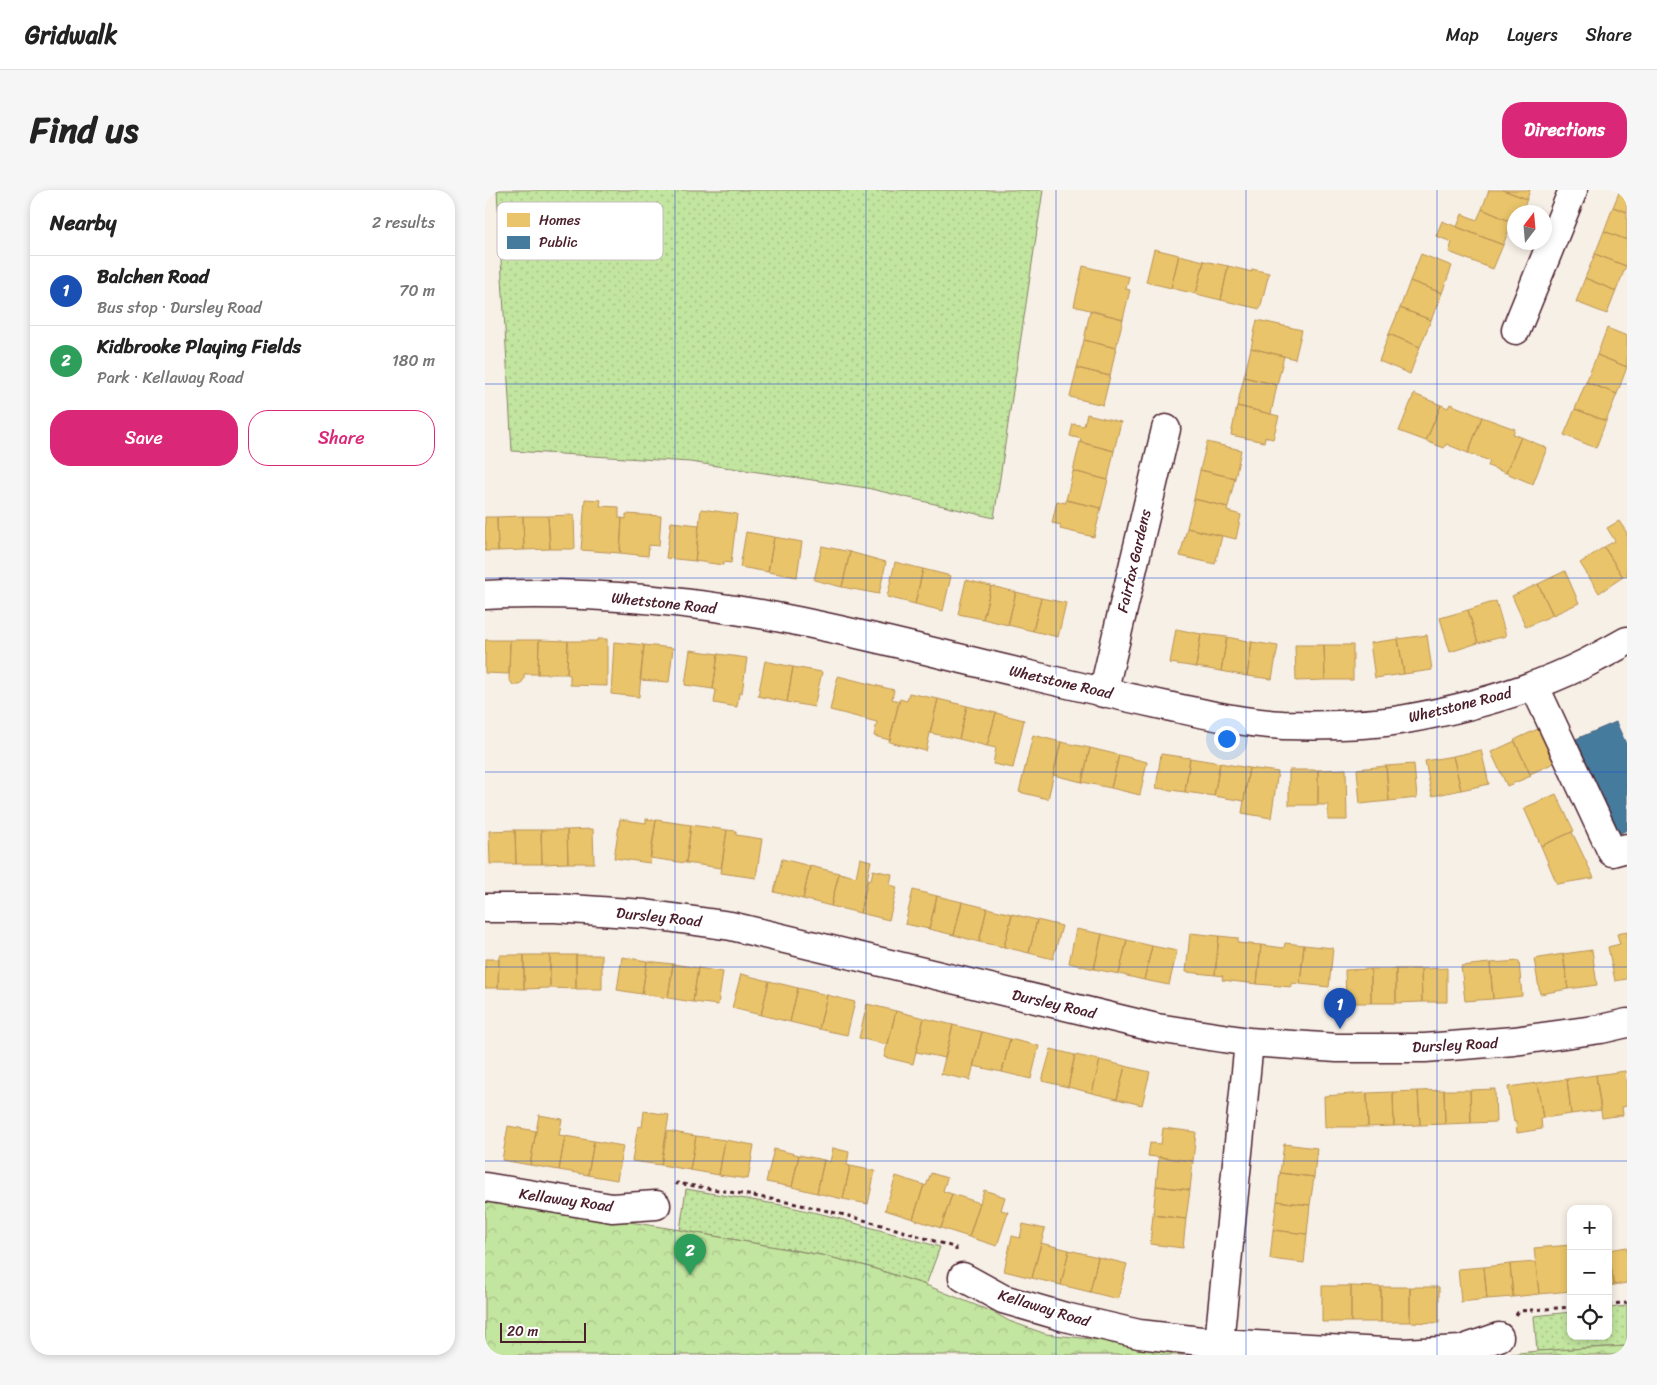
<!DOCTYPE html>
<meta charset="utf-8">
<style>
:root{--surface:#fff;--page:#f6f6f6;--text:#222;--muted:#767676;--line:#e0e0e0;--accent:#db2777}
body{margin:0;font-family:Sriracha,sans-serif;background:var(--page);color:var(--text)}
.controls{position:absolute;right:15px;bottom:15px;display:grid;overflow:hidden;border-radius:10px;box-shadow:0 2px 8px #0003}
.controls button{width:45px;height:45px;display:grid;place-items:center;padding:0;border:0;border-bottom:1px solid var(--line);background:var(--surface);color:var(--text);font:25px sans-serif}
.compass{position:absolute;left:1022px;top:15px;width:45px;height:45px;border-radius:50%;background:var(--surface);box-shadow:0 2px 8px #0003;rotate:16deg}
.scale{position:absolute;left:15px;bottom:12px;width:86px;box-sizing:border-box;padding-left:5px;border:2px solid #4a1f2b;border-top:0;font-size:14px;line-height:18px;white-space:nowrap;color:#4a1f2b;-webkit-text-stroke:4px #fff;paint-order:stroke}
.you{position:absolute;left:741px;top:548px;width:18px;height:18px;margin:-12px;border:4px solid #fff;border-radius:50%;background:#1a73e8;box-shadow:0 0 0 8px #1a73e833}
.badge{display:grid;place-items:center;width:32px;height:32px;border-radius:50%;background:var(--accent);color:#fff;font-size:16px;font-weight:700}
.pin{position:absolute;translate:-50% -41px;filter:drop-shadow(0 1px 2px #0008)}
.pin::after{content:'';position:absolute;top:26px;width:18px;height:15px;background:inherit;clip-path:polygon(0 0,100% 0,50% 100%)}
.list{margin:0;padding:0;list-style:none}
h2{display:flex;justify-content:space-between;align-items:center;height:65px;margin:0;padding:0 20px;font-size:21px}
h2 small{font-size:16px;font-weight:400;color:var(--muted)}
.list li{display:grid;grid-template-columns:32px 1fr auto;gap:15px;align-items:center;box-sizing:border-box;height:70px;padding:0 20px;border-top:1px solid var(--line)}
.list b{display:block;font-size:19px;white-space:nowrap}
.list p{margin:0;font-size:16px;white-space:nowrap;color:var(--muted)}
.list em{font-size:16px;font-style:normal;color:var(--muted)}
.actions{display:flex;gap:10px;padding:15px 20px}
.actions a{flex:1;padding:11px 0;border:1px solid var(--accent);border-radius:20px;text-align:center;font-size:18px;color:var(--accent)}
.actions .main{background:var(--accent);color:#fff}
.icon{flex:none;width:28px;height:28px;fill:none;stroke:currentColor;stroke-width:2;stroke-linecap:round;stroke-linejoin:round}
.map{position:relative;flex:none;width:1142px;height:1165px;overflow:hidden;border-radius:20px}
header{display:flex;align-items:center;gap:30px;box-sizing:border-box;height:70px;padding:0 25px;background:var(--surface);border-bottom:1px solid var(--line)}
header strong{font-size:24px}
nav{display:flex;gap:28px;margin-inline-start:auto;font-size:18px}
.intro{display:flex;align-items:center;justify-content:space-between;box-sizing:border-box;height:120px;padding:0 30px}
h1{margin:0;font-size:35px}
.button{padding:12px 22px;border-radius:20px;background:var(--accent);color:#fff;font-size:18px;font-weight:700}
main{display:flex;gap:30px;padding:0 30px}
aside{flex:1;background:var(--surface);border-radius:20px;box-shadow:0 2px 8px #0003}
.map>svg:first-child{display:block}
</style>
<header>
<strong>Gridwalk</strong>
<nav><a>Map</a><a>Layers</a><a>Share</a></nav>
</header>
<div class="intro"><h1>Find us</h1><a class="button">Directions</a></div>
<main>
<aside>
<h2>Nearby<small>2 results</small></h2>
<ul class="list">
<li><span class="badge" style="background:#1a4fb4">1</span><div><b>Balchen Road</b><p>Bus stop · Dursley Road</p></div><em>70 m</em></li>
<li><span class="badge" style="background:#2e9e5b">2</span><div><b>Kidbrooke Playing Fields</b><p>Park · Kellaway Road</p></div><em>180 m</em></li>
</ul>
<div class="actions"><a class="main">Save</a><a>Share</a></div>
</aside>
<div class="map">
<svg width="1142" height="1165" viewBox="0 0 1142 1165">
<defs>
<pattern id="grass-dots" width="8" height="8" patternUnits="userSpaceOnUse" patternTransform="scale(1.25)"><rect width="8" height="8" fill="#c2e59f"/><path d="M2 2h.1M6 6h.1" fill="none" stroke="#a8c489" stroke-width="1.8" stroke-linecap="round"/></pattern>
<pattern id="park-crowns" width="20" height="18" patternUnits="userSpaceOnUse" patternTransform="scale(1.25)"><rect width="20" height="18" fill="#c2e59f"/><path d="M2 6a3 3 0 1 1 6 0M12 15a3 3 0 1 1 6 0" fill="none" stroke="#a8c489"/></pattern>
</defs>
<rect width="100%" height="100%" fill="#f7f0e7"/>
<filter id="ink" filterUnits="userSpaceOnUse"><feTurbulence type="fractalNoise" baseFrequency=".02" numOctaves="2"/><feDisplacementMap in="SourceGraphic" scale="10" xChannelSelector="R" yChannelSelector="G"/><feConvolveMatrix kernelMatrix="1 2 1 2 8 2 1 2 1" color-interpolation-filters="sRGB"/></filter>
<g filter="url(#ink)">
<path fill="url(#grass-dots)" stroke="#868265" d="M12,0H558L509,328L382,298L205,272L27,261Z
M201,999L296,1015L341,1025L455,1057L441,1095L381,1076L336,1065L195,1040Z
M1142,1116V1156L1052,1161L1049,1126L1086,1122V1146H1123V1118Z"/>
<path fill="url(#park-crowns)" stroke="#868265" d="M0,1009L195,1040L336,1065L381,1076L441,1095L510,1123L524,1131L561,1144L747,1165H0Z
M1142,1156V1165H1016L1052,1161Z"/>
<path fill="#e9c46a" stroke="#b99257" d="M1004,0H1018L1042,9L1038,19L1033,17L1031,22H1030L1027,32L997,19Z
M1018,0H1045L1042,9Z
M1135,0H1142V22L1128,17Z
M1128,17L1142,22V50L1119,41Z
M997,19L1027,32L1018,55L972,37L977,24L992,30Z
M957,31L1018,55L1008,79L964,62L967,52L951,46Z
M1119,41L1142,50V73L1141,76L1110,64Z
M669,59L694,65L686,98L661,92Z
M936,64L967,76L957,103L925,91Z
M1110,64L1141,76L1131,101L1100,88Z
M694,65L719,71L711,104L686,98Z
M719,71L743,76L736,110L711,104Z
M598,76L644,87L641,99L645,100L638,129L589,116Z
M743,76L767,82V79L784,83L775,119L736,110Z
M1100,88L1131,101L1122,124L1091,112Z
M925,91L957,103L946,130L915,118Z
M915,118L946,130L935,157L904,144Z
M605,121L638,129L631,158L599,150Z
M772,130L817,140L810,169L766,158Z
M1122,138L1142,146V177L1112,165Z
M904,144L935,157L925,184L894,171Z
M599,150L631,158L625,186L592,178Z
M766,158L799,166L792,195L759,187Z
M1112,165L1142,177L1132,204L1101,192Z
M592,178L625,186L618,215L585,207Z
M759,187L792,195L786,224L752,216Z
M1101,192L1132,204L1121,231L1090,219Z
M929,204L956,215L941,251L914,241Z
M965,214L997,227L983,263L961,254L959,258L941,251L956,215L963,218Z
M752,216L794,226L788,249L780,247L779,252L746,245Z
M1090,219L1121,231L1111,258L1079,245Z
M602,224L636,232L629,261L595,252L596,249L585,246L588,234L599,236Z
M997,227L1030,239L1028,244L1036,247L1021,283L1003,276L1005,271L983,263Z
M1036,247L1062,258L1048,294L1021,283Z
M595,252L629,261L623,290L588,281Z
M722,252L756,260L750,288L715,280Z
M715,280L750,288L743,317L709,309Z
M588,281L623,290L616,318L581,310Z
M100,309L116,310L115,316L134,317V328H137L135,363L96,360Z
M709,309L743,317L742,321L756,325L751,349L702,338Z
M581,310L616,318L609,347L575,339L576,335L567,333L572,311L581,313Z
M216,319L252,324L246,373L238,372V375L210,371Z
M141,324L176,326L174,356L164,355L163,366L135,363L137,328L141,329Z
M89,325L90,359H65L63,326Z
M38,326L39,360L13,361L12,327Z
M38,326H63L65,359L39,360Z
M0,327H12L13,361H0Z
M1134,331L1142,343V385L1138,387L1119,357L1130,351L1122,338Z
M186,332L214,335L210,371L181,368Z
M702,338L737,346L730,374L695,366Z
M261,342L289,347L283,382L255,377Z
M289,347L317,352L312,387L283,382Z
M337,356L365,362L357,397L329,390Z
M1119,357L1138,387L1114,403L1095,373Z
M365,362L401,372L394,404L357,397Z
M410,372L438,379L430,414L402,407Z
M438,379L466,386L458,421L430,414Z
M1080,381L1094,413L1068,425L1053,394Z
M481,390L506,396L498,429L473,424Z
M1053,394L1068,425L1041,437L1027,406Z
M506,396L531,402L523,435L498,429Z
M531,402L556,408L548,441L523,435Z
M556,408L581,413L573,447L548,441Z
M1011,411L1021,446L993,453L983,420Z
M983,420L993,453L965,462L955,428Z
M691,439L716,444L711,477L685,473Z
M716,444L742,447L736,481L711,477Z
M942,445L947,480L919,484L913,449Z
M742,447L767,452L762,486L736,481Z
M112,449H122V496L85,495V485L82,484L83,451H112Z
M913,449L919,484L890,488L885,453Z
M0,450H25L24,484L0,483Z
M25,450H54L53,484H39V489L35,495H28L24,489Z
M54,450L83,451L82,484H53Z
M129,452L159,455L154,507L126,504Z
M767,452L793,456L787,489L762,486Z
M159,455L188,458L184,492L155,490Z
M810,455H839L840,490L811,491Z
M839,455H868V490H840Z
M205,460L233,464L228,499L200,495Z
M233,464L262,468L257,503H254L252,517L229,513L231,500L228,499Z
M280,471L308,477L302,512L273,506Z
M308,477L337,482L329,517L302,512Z
M353,486L409,500L407,509L414,511L405,550L389,546L392,532L345,520Z
M424,503L453,509L441,561L404,552L415,509L422,511Z
M453,509L482,516L474,549L445,543Z
M482,516L511,523L502,556L474,549Z
M511,523L539,530L528,578L508,574L511,558L502,556Z
M1055,538L1071,572L1045,584L1029,550Z
M548,545L576,552L563,609L534,602Z
M1030,551L1046,586L1022,596L1006,562Z
M576,552L605,558L597,592L568,585Z
M605,558L634,565L626,598L597,592Z
M996,560L1004,594L976,600L968,566Z
M676,564L705,568L700,602L671,598Z
M634,565L662,572L655,605L626,598Z
M968,566L976,600L947,606L940,571Z
M705,568L735,573L729,606L700,602Z
M735,573L764,578L759,611L729,606Z
M929,574L932,608L904,611L901,576Z
M901,576L904,611L875,614L872,579Z
M764,578L793,582L786,628L757,623Z
M861,579L862,630H843V615H833V580Z
M804,580H833V615H804Z
M1071,604L1089,641L1056,656L1039,618Z
M135,629L161,633V629L171,630L165,673L129,668Z
M171,630L206,635L201,673L165,668Z
M206,635L242,640L236,678L201,673Z
M108,639L109,673H83L82,640Z
M30,640L31,674H5L4,641Z
M30,640H56L57,674H31Z
M56,640H82L83,673L57,674Z
M242,640L251,641V645L277,649L271,688L236,683Z
M1087,642L1109,688L1072,694L1056,656Z
M375,668L386,671L375,723L346,716L354,683L371,687Z
M297,669L325,676L318,709L289,702Z
M325,676L354,683L346,716L318,709Z
M388,680L407,684L405,695L412,697L404,730L375,723L383,690H386Z
M428,700L452,706L444,739L420,734Z
M452,706L477,712L469,745L444,739Z
M477,712L502,718L494,752L469,745Z
M502,718L527,724L519,757L494,752Z
M527,724L552,730L544,763L519,757Z
M552,730L577,736L568,769L544,763Z
M591,739L617,744L609,779L584,773Z
M1142,742V789L1130,791L1123,757L1135,754L1132,744Z
M705,743L734,746L730,785L701,782Z
M617,744L642,750L634,784L609,779Z
M734,746L753,748V753L776,755L772,794L737,790L738,786L730,785Z
M642,750L667,756L659,790L634,784Z
M800,753L819,755L815,794L807,793V797L772,794L776,755L799,758Z
M819,755L848,758L844,797L815,794Z
M667,756L692,761L684,795L659,790Z
M1107,760L1112,795L1083,799L1078,764Z
M1078,764L1083,799L1055,804L1049,769Z
M14,765H39V799L13,798Z
M39,765H65V798L39,799Z
M65,765H91V799L65,798Z
M91,765H117V799H91Z
M137,767L162,771L157,804L132,800Z
M0,769H14L13,798H0Z
M162,771L188,774L183,808L157,804Z
M1034,771L1037,806L1008,809L1005,773Z
M1005,773L1008,809L980,811L976,776Z
M188,774L213,778L208,812L183,808Z
M213,778L238,782L233,815L208,812Z
M962,778V812H937L936,779Z
M886,779V813H861L860,780Z
M886,779H911V813H886Z
M911,779H936L937,812L911,813Z
M256,784L284,791L276,825L247,818Z
M284,791L313,798L305,832L276,825Z
M313,798L342,805L334,839L305,832Z
M342,805L370,812L362,845L334,839Z
M382,814L411,821L403,855L374,848Z
M411,821L439,828L428,874L399,867Z
M439,828L468,835L460,868L431,862Z
M468,835L497,842L485,890L456,884Z
M497,842L525,849L517,882L488,876Z
M525,849L554,856L546,889L517,882Z
M566,859L590,865L583,897L557,891Z
M590,865L615,870L607,903L583,897Z
M615,870L640,876L632,909L607,903Z
M640,876L665,882L657,915L632,909Z
M1140,881L1142,897V916L1137,917L1138,925L1117,928L1111,885Z
M1111,885L1116,920L1086,924L1082,889Z
M1082,889L1086,924L1058,928L1052,893Z
M1052,893L1058,928L1056,929L1057,939L1032,943L1031,932H1029L1023,897Z
M1010,899L1011,932L986,933L985,900Z
M959,900L960,934L935,935L933,901Z
M959,900H985L986,933L960,934Z
M933,901L935,935L909,936L908,902Z
M908,902L909,936L883,937L882,903Z
M882,903L883,937H840L839,906Z
M159,921L184,925L176,975L147,971L153,936L157,937Z
M54,925L77,929L74,945L80,946L74,980L45,975Z
M23,936L51,941L45,975L17,970Z
M678,938L711,942L708,971L663,966L665,953L676,954Z
M182,941L211,946L205,980L176,975Z
M80,946L109,951L103,985L74,980Z
M211,946L240,950L234,985L205,980Z
M240,950L269,955L263,989L234,985Z
M109,951L138,956L132,990L103,985Z
M799,954L832,958L829,987L795,983Z
M348,958L364,962L362,975L365,976L358,1009L332,1003L339,970L345,972Z
M289,959L314,965L307,997L281,992Z
M314,965L339,970L332,1003L307,997Z
M674,967L708,971L705,1000L671,996Z
M365,976L390,981L383,1014L358,1009Z
M446,983L462,988L458,1001L467,1004L456,1038L428,1029L439,995L441,996Z
M795,983L829,987L825,1015L792,1011Z
M411,986L439,995L428,1029L400,1020Z
M671,996L705,1000L701,1029L668,1025Z
M499,1000L520,1007L516,1020L523,1022L512,1056L484,1047Z
M467,1004L495,1013L484,1047L456,1038Z
M792,1011L825,1015L822,1044L788,1040Z
M668,1025L701,1029L698,1058L665,1054Z
M538,1034L560,1039L547,1088L519,1081L527,1046L535,1048Z
M788,1040L822,1044L819,1073L785,1069Z
M556,1053L584,1060L576,1095L547,1088Z
M1086,1055V1101L1054,1104L1049,1058Z
M1142,1057V1093L1129,1095L1124,1060Z
M584,1060L613,1067L605,1102L576,1095Z
M1123,1060L1129,1095L1123,1096Z
M613,1067L642,1074L633,1109L605,1102Z
M1051,1072L1054,1104L1028,1107L1025,1074Z
M1025,1074L1028,1107L1002,1109L999,1077Z
M999,1077L1002,1109L976,1112L973,1079Z
M837,1096H866V1132H837Z
M866,1096L896,1097V1132H866Z
M896,1097H925V1132H896Z
M925,1097H954V1133L925,1132Z"/>
<path fill="#457b9d" stroke="#465f7b" d="M1131,532L1142,556V640L1133,644L1091,549Z"/>
<g fill="none" stroke-linecap="round" stroke-linejoin="round">
<defs>
<path id="minor" d="M1031,140L1088,0
M0,405C94,401 189,409 281,425C370,441 457,465 545,485C590,496 636,506 682,516C720,524 759,533 798,535C838,536 882,536 921,529C982,518 1045,501 1101,473C1115,466 1128,459 1142,451
M1049,495L1127,662L1142,658
M618,503L681,239
M0,718H70L160,724L246,736L672,838L764,852L852,858H940L1029,851L1116,839L1142,833
M0,997L127,1018L171,1015
M478,1087L518,1109L580,1127L654,1144L734,1153L917,1163L976,1160L1014,1147
M734,1153L764,852"/>
</defs>
<use href="#minor" stroke="#4a1f2b" stroke-width="31"/>
<path stroke="#4a1f2b" stroke-width="3" stroke-dasharray="4 4" stroke-linecap="butt" d="M191,995L192,993C243,1002 293,1009 343,1021C386,1031 428,1044 471,1058V1061
M1123,1114L1142,1113
M1031,1125L1034,1121L1086,1117"/>
<use href="#minor" stroke="#fff" stroke-width="28"/>
</g>
</g>
<path fill="none" stroke="#1d4ed8" stroke-width="1" stroke-opacity="0.55" d="M190,0V1165M381,0V1165M571,0V1165M761,0V1165M952,0V1165M0,194H1142M0,388H1142M0,582H1142M0,777H1142M0,971H1142"/>
<g text-anchor="middle" dominant-baseline="central" stroke-width="5" stroke-linejoin="round" paint-order="stroke">
<g font-size="15" fill="#4a1f2b" stroke="#fff">
<text transform="translate(649 371) rotate(-77)">Fairfax Gardens</text>
<text transform="translate(179 413) rotate(6)">Whetstone Road</text>
<text transform="translate(576 492) rotate(13)">Whetstone Road</text>
<text transform="translate(975 515) rotate(-14)">Whetstone Road</text>
<text transform="translate(174 727) rotate(6)">Dursley Road</text>
<text transform="translate(569 814) rotate(13)">Dursley Road</text>
<text transform="translate(970 855) rotate(-3)">Dursley Road</text>
<text transform="translate(81 1010) rotate(8)">Kellaway Road</text>
<text transform="translate(559 1118) rotate(17)">Kellaway Road</text>
</g>
</g>
<rect x="12" y="12" width="166" height="58" rx="8" fill="#fff" stroke="#c9bcbf" stroke-width="1"/>
<rect x="22" y="23" width="23" height="14" fill="#e9c46a"/>
<rect x="22" y="46" width="23" height="13" fill="#457b9d"/>
<g font-size="14" fill="#4a1f2b">
<text x="54" y="35">Homes</text>
<text x="54" y="57">Public</text>
</g>
</svg>
<div class="controls">
<button>+</button>
<button>−</button>
<button><svg class="icon" aria-label="locate" viewBox="0 0 24 24"><circle cx="12" cy="12" r="6"/><path d="M12 2v4M12 18v4M2 12h4M18 12h4"/></svg></button>
</div>
<svg class="compass" viewBox="-18 -18 36 36"><path d="M0-13l5 13h-10z" fill="#e53935"/><path d="M0 13l5-13h-10z" fill="#767676"/></svg>
<div class="scale">20 m</div>
<div class="you"></div>
<div class="pin badge" style="left:855px;top:839px;background:#1a4fb4">1</div>
<div class="pin badge" style="left:205px;top:1085px;background:#2e9e5b">2</div>
</div>
</main>
